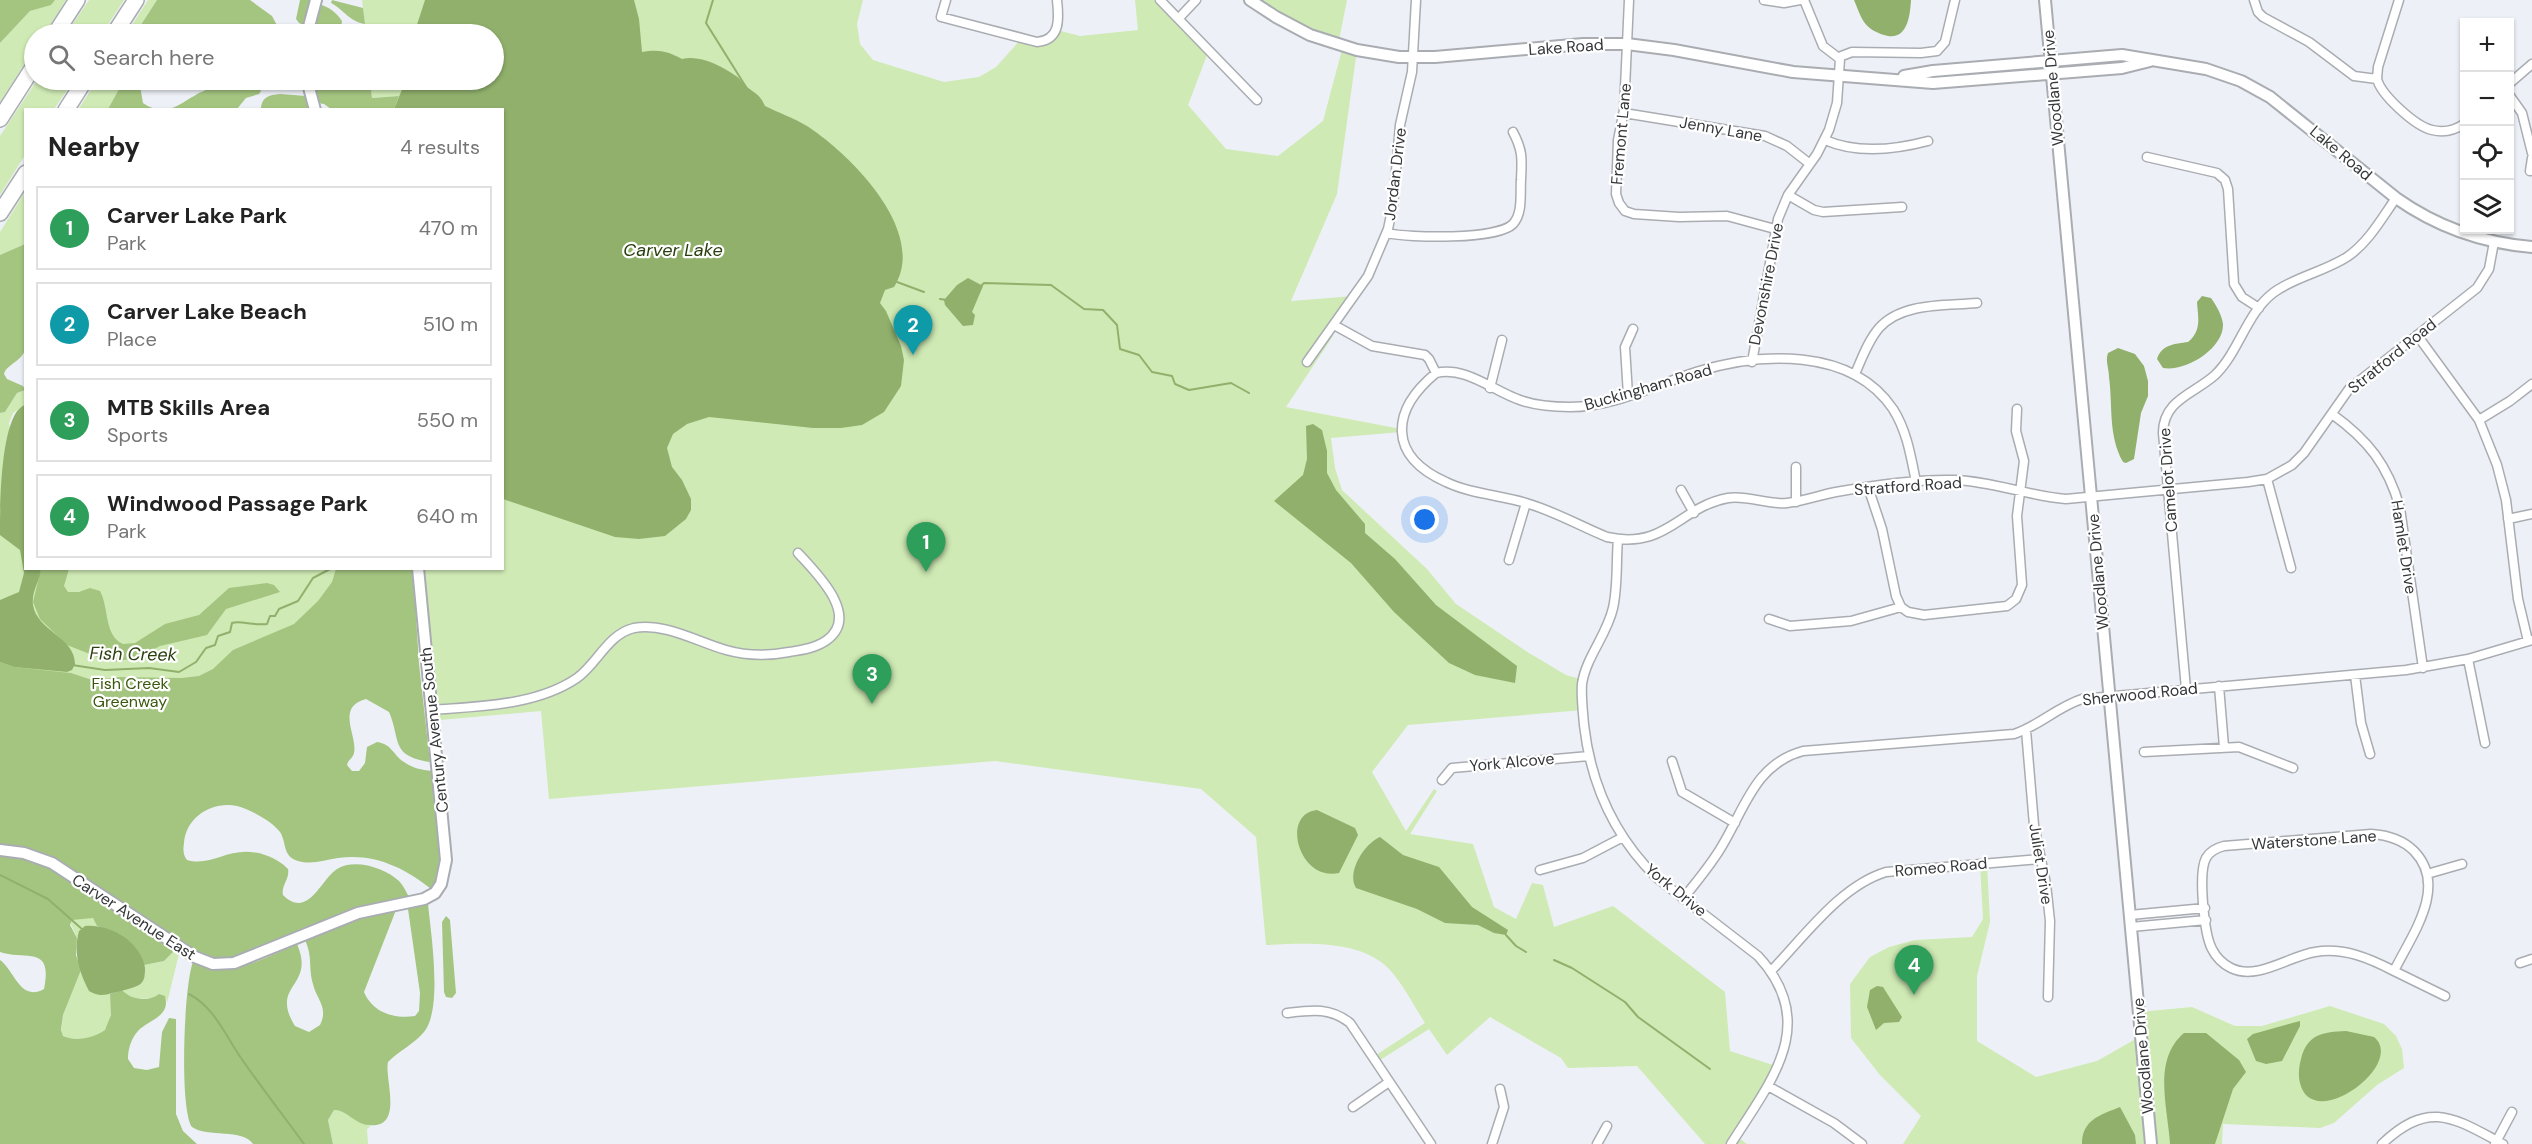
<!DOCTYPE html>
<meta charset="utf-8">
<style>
:root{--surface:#fff;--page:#f2f2f2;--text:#222;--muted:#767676;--line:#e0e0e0;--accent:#111827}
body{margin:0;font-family:"DM Sans",sans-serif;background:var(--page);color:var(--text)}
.controls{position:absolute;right:18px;top:18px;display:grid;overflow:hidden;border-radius:0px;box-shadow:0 2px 4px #0004}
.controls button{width:54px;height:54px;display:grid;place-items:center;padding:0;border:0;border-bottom:2px solid var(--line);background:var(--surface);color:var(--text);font:30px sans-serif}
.you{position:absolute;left:1425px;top:520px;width:21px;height:21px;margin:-15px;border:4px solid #fff;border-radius:50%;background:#1a73e8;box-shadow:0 0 0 9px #1a73e833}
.badge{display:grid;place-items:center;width:39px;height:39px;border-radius:50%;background:var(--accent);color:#fff;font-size:20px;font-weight:700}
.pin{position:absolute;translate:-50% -50px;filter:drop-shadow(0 2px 3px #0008)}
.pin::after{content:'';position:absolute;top:32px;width:21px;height:18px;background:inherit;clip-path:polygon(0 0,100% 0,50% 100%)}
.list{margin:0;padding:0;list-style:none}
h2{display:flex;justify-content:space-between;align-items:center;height:78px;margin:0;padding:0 24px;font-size:26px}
h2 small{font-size:20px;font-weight:400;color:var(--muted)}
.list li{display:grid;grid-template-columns:39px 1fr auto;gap:18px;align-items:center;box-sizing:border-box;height:84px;margin:0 12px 12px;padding:0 12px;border:2px solid var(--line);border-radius:0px}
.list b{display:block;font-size:22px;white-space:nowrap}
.list p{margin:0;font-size:20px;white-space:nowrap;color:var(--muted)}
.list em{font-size:20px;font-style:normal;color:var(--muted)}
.icon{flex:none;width:33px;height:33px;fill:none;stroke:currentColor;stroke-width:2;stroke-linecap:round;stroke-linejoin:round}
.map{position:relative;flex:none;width:2532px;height:1144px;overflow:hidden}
.search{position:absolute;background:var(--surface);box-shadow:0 2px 4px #0004;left:24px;top:24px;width:480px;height:66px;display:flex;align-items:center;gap:15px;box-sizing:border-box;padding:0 21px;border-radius:33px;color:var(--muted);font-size:22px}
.panel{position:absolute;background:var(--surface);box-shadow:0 2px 4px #0004;left:24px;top:108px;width:480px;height:462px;border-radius:0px}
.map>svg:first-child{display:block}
</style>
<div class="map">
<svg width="2532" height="1144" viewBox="0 0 2532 1144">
<rect width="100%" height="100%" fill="#edf1f7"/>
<path fill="#cfeab4" d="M55,0H66L44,34H34V49L0,102V43L30,11L46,6Z
M89,0H124L102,34H66Z
M148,0H157L135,34H126Z
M362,0H863L857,24L860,44L873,60L944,82L979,77L996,67L1022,38L1037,42L1057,30L1080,36L1138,30L1135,0H1160L1209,50L1188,105L1226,149L1278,156L1323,121L1343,46L1357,50L1337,194L1291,301L1354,296L1328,333L1333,336L1286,407L1401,429V432L1331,438L1335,468L1342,490L1427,569L1456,604L1529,653L1566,675L1583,680V710L1408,725L1372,772L1406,831L1434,789L1437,791L1410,834L1473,844L1494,907L1516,919L1532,883L1543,885L1554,927L1613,906L1725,992L1730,1051L1779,1067L1736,1136L1747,1144H1705L1637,1066L1568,1068L1561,1058L1490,1017L1447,1055L1429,1029L1377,1062L1373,1057L1425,1023C1414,1006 1403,984 1389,969C1361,939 1304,943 1266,945L1256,837L1201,789L995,761L549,799L541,711L440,720L423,569L502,568V110L394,109L399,96L372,98L370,80H494V34H366Z
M1250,0H1347L1338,45Z
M37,80H74L54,109L26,110L25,155L0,195V136Z
M97,80H124L108,109L78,110Z
M25,192V244L0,255V232Z
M25,390V405L13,413L9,423L26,568L413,569L171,810L103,891C68,867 44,849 0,845V413L5,412L17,393Z
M1987,863L1990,922L1977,976V1041L2036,1077L2097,1061L2141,1036L2139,1012L2192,1007L2235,1026H2262L2330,1006L2384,1024L2396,1036L2402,1049L2404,1068L2377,1085L2334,1123L2320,1128L2223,1124L2222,1144H1903L1921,1116L1880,1075L1851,1038L1850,984L1870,957L1889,947L1915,940L1972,937L1983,919L1980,864Z
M89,917L95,919L97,926L81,928L77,938L70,922L75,919Z
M174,951L179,954L167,1003L166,998C151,995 135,1005 122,990L135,986L145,975L144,965L164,961Z
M81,970L90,991L110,994C111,1004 112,1014 109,1024C103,1039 72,1044 61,1034L63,1015Z
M334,1110C348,1110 358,1124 371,1126L367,1129L368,1144H333L328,1120Z"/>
<path fill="#a4c580" d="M0,0H55L51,5L30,11L0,43Z
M157,0H250L272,16L279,29L288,34H218L206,29L193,34H135Z
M300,0H311L304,25L299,23L296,19Z
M332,0L363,8L365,24C350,22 344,10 331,3Z
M319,4C329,7 336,12 342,21L341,30L330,34H312Z
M124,80H139L143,103C171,122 185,96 209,89C223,85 238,85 253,85L259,86L261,91L259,94L246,98L237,109H108Z
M218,80H302L304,87L269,82H231Z
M312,80H341L356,87L370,81L372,98L399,96L394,109H331L324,104L318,103Z
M280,94L306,96L310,109L261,110C261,97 269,95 280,94Z
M25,244V350C21,362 7,364 4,374L7,379L23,386L25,390L17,393L5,412L0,413V255Z
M41,569H69L64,586L68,592H79L90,588L100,591C109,607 104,636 123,644L135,643L165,624L199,615L229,588L267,583L274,585L280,592L226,609L207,635L160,646L139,657L114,662L105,660L67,645L40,619L33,602Z
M336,569H413L419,664L430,762C390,756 401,740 389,712L366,699C335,707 358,736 354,753C353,758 348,760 347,765L352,771H359L365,763L367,747L377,742C392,744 393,755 404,762C412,768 422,770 432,771C436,800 450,866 431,889C404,867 373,853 338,858C325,860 312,865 298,861C282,856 287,843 280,832C273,822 250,809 237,806C212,801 186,817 184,843C183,849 183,855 187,860C214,868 231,842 268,856C276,859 282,863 288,869C290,879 281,885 283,895C308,920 321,879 337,869C355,858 385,868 399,881C404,886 406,892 409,897L359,908L256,950L238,957L216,959L186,946L49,856L29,849L0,845V662L14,667L71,673L92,680L119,677L182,678L199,676L213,669L233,650L294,624L318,601L332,582Z
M0,855L26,859L50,868L174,951L164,961L144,965C140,942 117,933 97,926L93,918L72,920L70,925L77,938L76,955L81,970L63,1015L61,1030L63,1036C77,1042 93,1038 105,1030L111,1015L110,994L122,990C131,1000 149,1002 159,994L165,996C171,1017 148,1020 138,1031C131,1039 128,1049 128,1059L134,1068L147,1070L159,1067L162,1032L169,1018L176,1019V1114L183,1131L197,1144H0V960C15,971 20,1002 44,989C53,944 26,961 0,952Z
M428,904C431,934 443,1009 424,1032C414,1044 399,1051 388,1062C384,1078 405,1130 368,1125C355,1124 347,1110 334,1110L328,1120L333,1144H253C243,1128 207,1138 192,1127C179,1109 184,984 193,962C229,980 264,958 297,944C316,988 269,984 295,1026L309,1032L320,1025C329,1007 316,999 313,984C308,967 313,958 305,940L358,919L396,910L364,992C373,1013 394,1019 415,1016L419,1011L420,993L408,909Z
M446,916L450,920L456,993L452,998L446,997L444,992L442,922Z"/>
<path fill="#90b06c" d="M425,0H634L639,19L642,52C658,49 668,51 682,59C700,55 720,65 736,76C740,78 742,83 746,86C755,94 760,94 765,106C779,113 794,118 807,126C850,154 929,232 894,287L885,290L880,303L886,311L901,346L904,360L901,386L884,412L862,425L841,428H813L709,417L687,424L673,434L667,448L672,467L682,480L691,499V510L686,519L665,536L639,539L615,537L503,499L502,110L394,109L406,80H494V34H414Z
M1854,0H1911C1910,17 1907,42 1884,35C1877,33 1869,29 1864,22C1860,16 1857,7 1854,0Z
M968,278L983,286L972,312L975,315L973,325L963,326L945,305L944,300L957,285Z
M2202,296L2211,298C2216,305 2222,315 2223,324C2224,348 2186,372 2163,368L2157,359C2162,344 2175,344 2188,342C2202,330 2198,318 2197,302Z
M2118,348L2135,354L2144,366L2148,381V396L2141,413L2134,459L2126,463L2123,462C2108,435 2113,407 2109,377C2109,368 2105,361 2108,353Z
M25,405L26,568L41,569C40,581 31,592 33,605C37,631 75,637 75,664L72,670L67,672L14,667L0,662V600L19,592L24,573L20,550L0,535C0,508 0,413 25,405Z
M1313,424L1322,430L1327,451V473L1336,490L1365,524V533L1395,559L1436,605L1517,666L1515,683L1475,675L1449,663L1394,612L1351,563L1274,501L1303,475L1307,459L1306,426Z
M1317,810L1355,828L1358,835L1339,873C1299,882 1280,814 1317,810Z
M1380,837L1403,855L1439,867L1472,907L1508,930L1506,935L1494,933L1478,925L1445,923L1417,909L1356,888C1346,872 1365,843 1380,837Z
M85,926C110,924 142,942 145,968C145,975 145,981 139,985C133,988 127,989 121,991C109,994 100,998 89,991C79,972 73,952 79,931Z
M1877,986L1883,987L1902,1017L1899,1022L1884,1023L1876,1030L1867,1007L1870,990Z
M2300,1021V1026L2282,1061L2266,1064L2256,1061L2247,1039L2253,1034Z
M2346,1031L2374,1037C2407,1064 2312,1134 2300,1083C2298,1076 2299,1066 2301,1059C2307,1034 2323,1032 2346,1031Z
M2184,1033H2206L2239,1060L2246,1072L2233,1089L2215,1144H2170C2168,1108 2152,1060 2184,1033Z
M2120,1107L2135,1135L2136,1144H2082C2082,1120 2100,1115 2120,1107Z"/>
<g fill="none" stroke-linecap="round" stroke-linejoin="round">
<path stroke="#90b06c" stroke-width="2" d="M713,0L706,23L746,87
M897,282L924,292
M982,285L984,283L1051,285L1084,309L1103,310L1117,325L1120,349L1139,355L1152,372L1172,376L1175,384L1189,390L1231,383L1249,393
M940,299L947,300
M72,665L105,670L149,668L179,672L196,662L206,648L215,645L218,636L230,632L232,623C240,620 254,626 267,624L270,616H275L279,609L298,601L313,578L332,568
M0,875L48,899L83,930
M1506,935L1516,946L1526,952
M1554,960L1572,968L1625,1002L1638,1017L1710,1069
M189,994C214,1007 226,1036 241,1058C261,1087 283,1115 304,1144"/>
<defs>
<path id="minor" d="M946,0L941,17L1037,42C1061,40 1059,18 1057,0
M1160,0L1257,100
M1629,0L1624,110L1618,140L1616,194L1619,203L1625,211L1634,214L1679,217L1727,216L1775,229
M1764,0L1784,3L1800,0
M2254,0L2258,12L2263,17L2309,42L2354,76L2377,79C2381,95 2415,126 2432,130C2444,133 2455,130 2464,124
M1179,18L1196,0
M1839,57L1852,52L1921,53L1937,51L1945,42L1955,0
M2377,79L2378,67L2399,0
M2510,83L2532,64
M2510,96L2522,113L2532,153
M1624,113L1765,136L1787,146L1810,164
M1825,140C1857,154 1894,150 1928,141
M2147,157L2217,173L2225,180L2228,189L2234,284L2242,297L2259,308
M2530,171L2532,158
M1788,195L1814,210L1823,212L1902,207
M1387,233C1409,238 1497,240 1513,224C1523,213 1520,194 1521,180C1522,159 1523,151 1513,132
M1334,325L1372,346L1425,355L1429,359L1436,373C1466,366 1493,391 1520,400C1536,406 1553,407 1570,407C1613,407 1656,385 1696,372C1760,352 1851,347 1893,409C1907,431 1911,457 1916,482
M2417,335L2479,420L2497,465L2506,500L2518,599L2528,641
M1307,362L1368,276L1388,229L1393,205L1400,125L1412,72L1416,0
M1752,362L1778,219L1788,195L1817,154L1829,130L1837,103L1840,59L1823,46L1804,0
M1436,373C1390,411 1388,456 1446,482C1471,494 1500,495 1526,503C1554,511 1580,526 1607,537C1667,550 1679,507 1728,498C1748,495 1768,505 1787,503C1804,501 1820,495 1836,492C1874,485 1915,479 1954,480C1992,481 2028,496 2066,499L2248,482L2267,479L2292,465L2304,453L2349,389L2477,288L2489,269L2494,242
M1855,374C1862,358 1868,341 1879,328C1902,302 1946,306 1977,303
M1490,388L1502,340
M1628,395L1625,347L1633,329
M2332,414C2368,440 2388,465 2400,508L2423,668
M2479,420L2510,401L2532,384
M1796,467V502
M2267,479L2291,568
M1868,487L1882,529L1896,596L1901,607L1908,612L1924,615L2007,606L2016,599L2022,585L2017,516L2024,461L2016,431L2017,409
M1681,490L1694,513
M2508,519L2532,514
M1618,539C1616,562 1618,586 1613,608C1607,635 1586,657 1582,684C1581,697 1583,712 1584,725C1591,785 1614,836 1657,878L1758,956C1821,1024 1770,1082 1731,1144
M1509,560L1526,503
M1769,619L1790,626L1851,621L1901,607
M2468,659L2485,743
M2355,675L2361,723L2370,754
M2219,686L2224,747
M2186,689L2163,433C2163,400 2194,394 2215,375C2239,352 2246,314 2273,293C2294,277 2324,272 2347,257C2368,243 2382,218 2396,198
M432,710C479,706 536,706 577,678C597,664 608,634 634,628C664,622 698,642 726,650C747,656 768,656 789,652C802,650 816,648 827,640C861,615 815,572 798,553
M2026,730L2034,825L2046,884L2050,921L2048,997
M2144,752L2239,747L2293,768
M1672,761L1682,792L1735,823
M1442,780L1452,768L1589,756
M2371,834C2387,835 2402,839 2414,851C2449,887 2411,936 2394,971C2369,958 2343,947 2315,952C2289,956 2257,981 2231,968C2223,964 2216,957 2212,949C2204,934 2198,873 2206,858C2210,851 2216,848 2224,846Z
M1540,870L1583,858L1623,837
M2427,874L2462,864
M1683,899C1696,882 1711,865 1722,846C1745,808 1755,764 1803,751L2014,734C2039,726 2057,707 2082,699L2406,670L2468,659L2532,640
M2130,915L2205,908
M2131,927L2206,920
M2520,963L2532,959
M1771,971C1804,937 1840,886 1886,872L2041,859
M2394,971L2445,996
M1287,1013C1311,1010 1330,1007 1350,1023L1431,1144
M1768,1086L1834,1123L1862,1144
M1353,1107L1389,1082
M1492,1144L1504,1107L1500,1089
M1597,1144L1607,1126
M2382,1144C2429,1099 2454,1118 2503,1144
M2495,1144L2512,1112"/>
<path id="tertiary" d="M1250,0L1276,17L1310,35L1357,50L1399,57H1435L1583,44H1627L1674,50L1793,72L1933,83L2122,68L2150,61
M2045,0L2151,1144
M307,34L316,0
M1904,76L1933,71L2122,55L2206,69L2241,81L2270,97L2396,198C2437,227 2483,243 2532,247
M307,80L315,110
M0,850L24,853L52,863L195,957L213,964L234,963L358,913L424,899L435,893L441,884L446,860L418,568"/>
<path id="motorway" d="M55,34L77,0
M114,34L136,0
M66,110L85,80
M0,119L34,66
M0,213L26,173"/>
</defs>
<use href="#minor" stroke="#a9adb2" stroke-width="11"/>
<use href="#tertiary" stroke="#a9adb2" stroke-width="14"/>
<use href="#motorway" stroke="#a9adb2" stroke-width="18"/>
<use href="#minor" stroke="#fff" stroke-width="8"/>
<use href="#tertiary" stroke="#fff" stroke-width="10"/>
<use href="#motorway" stroke="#fff" stroke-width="15"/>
</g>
<g text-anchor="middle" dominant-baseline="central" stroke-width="4.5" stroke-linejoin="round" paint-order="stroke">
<g font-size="16" fill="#36373a" stroke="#fff">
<text transform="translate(1566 47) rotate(-4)">Lake Road</text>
<text transform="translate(2053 88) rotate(-95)">Woodlane Drive</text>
<text transform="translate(1721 129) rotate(10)">Jenny Lane</text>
<text transform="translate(1621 134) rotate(-85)">Fremont Lane</text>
<text transform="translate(2341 153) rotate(40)">Lake Road</text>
<text transform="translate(1395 174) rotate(-83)">Jordan Drive</text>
<text transform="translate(1766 284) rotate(-79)">Devonshire Drive</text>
<text transform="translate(2392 356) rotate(-39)">Stratford Road</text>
<text transform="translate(1648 387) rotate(-16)">Buckingham Road</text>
<text transform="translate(2168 480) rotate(-94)">Camelot Drive</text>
<text transform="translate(1908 486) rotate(-4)">Stratford Road</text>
<text transform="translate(2404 547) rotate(81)">Hamlet Drive</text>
<text transform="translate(2098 572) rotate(-95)">Woodlane Drive</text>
<text transform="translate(2140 694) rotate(-6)">Sherwood Road</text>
<text transform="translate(434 730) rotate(-96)">Century Avenue South</text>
<text transform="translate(1512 762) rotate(-5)">York Alcove</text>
<text transform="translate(2314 840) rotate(-4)">Waterstone Lane</text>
<text transform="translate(2041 864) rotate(81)">Juliet Drive</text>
<text transform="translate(1941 867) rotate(-5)">Romeo Road</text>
<text transform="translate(1676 890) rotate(39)">York Drive</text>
<text transform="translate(134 917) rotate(33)">Carver Avenue East</text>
<text transform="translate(2143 1056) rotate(-95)">Woodlane Drive</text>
</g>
<g font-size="16" fill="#3b580e" stroke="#fff">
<text x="130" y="683">Fish Creek<tspan x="130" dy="18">Greenway</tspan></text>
</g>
<g font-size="18" font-style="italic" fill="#2a3f0d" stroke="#fff">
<text x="673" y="250">Carver Lake</text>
<text transform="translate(133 654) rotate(1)">Fish Creek</text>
</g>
</g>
</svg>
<div class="controls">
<button>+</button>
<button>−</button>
<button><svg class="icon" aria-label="locate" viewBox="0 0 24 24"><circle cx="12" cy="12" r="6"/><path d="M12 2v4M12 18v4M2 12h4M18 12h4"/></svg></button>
<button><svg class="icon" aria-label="layers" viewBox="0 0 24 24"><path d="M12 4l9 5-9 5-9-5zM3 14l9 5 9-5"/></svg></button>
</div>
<div class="you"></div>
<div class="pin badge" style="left:926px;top:572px;background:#2e9e5b">1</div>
<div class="pin badge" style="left:913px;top:355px;background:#0f9aa8">2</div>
<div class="pin badge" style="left:872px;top:704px;background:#2e9e5b">3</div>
<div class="pin badge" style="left:1914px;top:995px;background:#2e9e5b">4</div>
<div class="search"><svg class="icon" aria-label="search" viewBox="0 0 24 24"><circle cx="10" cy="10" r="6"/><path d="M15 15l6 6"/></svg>Search here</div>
<section class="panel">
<h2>Nearby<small>4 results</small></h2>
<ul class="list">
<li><span class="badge" style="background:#2e9e5b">1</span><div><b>Carver Lake Park</b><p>Park</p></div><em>470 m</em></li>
<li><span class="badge" style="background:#0f9aa8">2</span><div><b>Carver Lake Beach</b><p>Place</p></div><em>510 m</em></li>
<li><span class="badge" style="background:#2e9e5b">3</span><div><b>MTB Skills Area</b><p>Sports</p></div><em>550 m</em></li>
<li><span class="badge" style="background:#2e9e5b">4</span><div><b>Windwood Passage Park</b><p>Park</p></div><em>640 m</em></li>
</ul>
</section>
</div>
